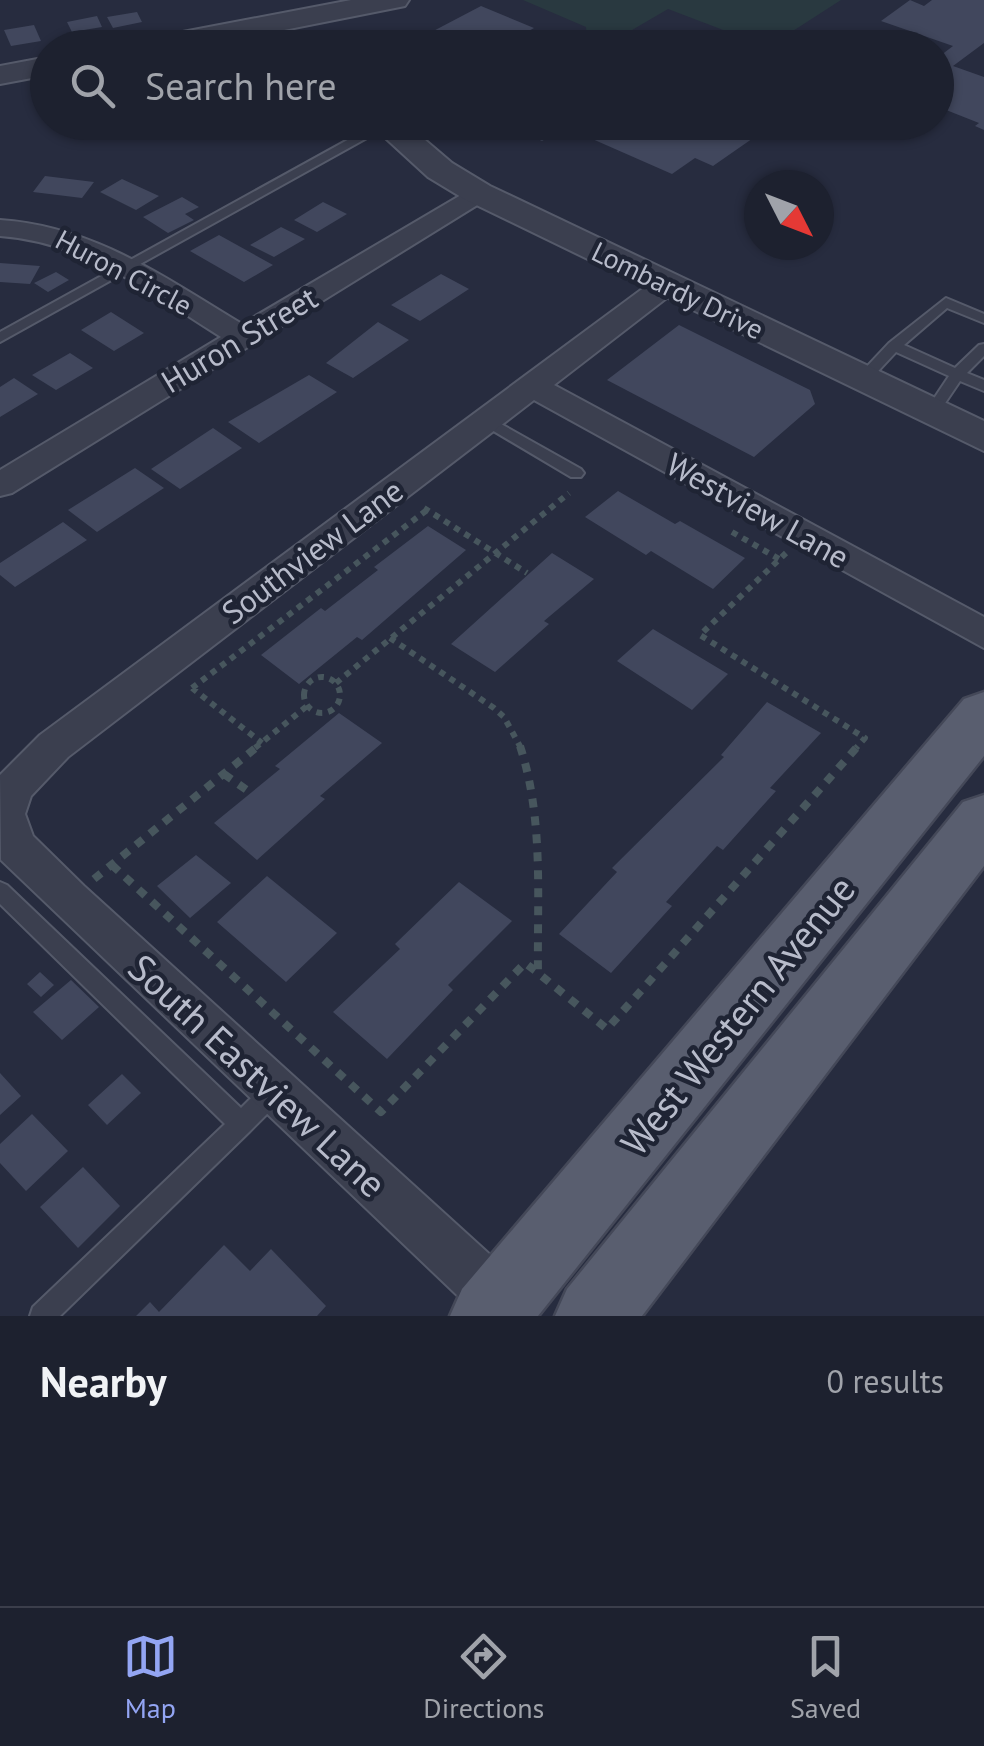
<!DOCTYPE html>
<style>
:root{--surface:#1d212f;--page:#2a2e3b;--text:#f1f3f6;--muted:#a0a3aa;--line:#3b3e4b;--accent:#93a5f3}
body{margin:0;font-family:"PT Sans",sans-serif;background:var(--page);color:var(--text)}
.compass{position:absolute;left:744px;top:170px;width:90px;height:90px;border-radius:50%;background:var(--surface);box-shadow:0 2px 8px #0004;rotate:132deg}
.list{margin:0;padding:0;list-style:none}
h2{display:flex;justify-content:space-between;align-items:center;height:130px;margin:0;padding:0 40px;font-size:42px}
h2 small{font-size:32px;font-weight:400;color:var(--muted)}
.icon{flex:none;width:55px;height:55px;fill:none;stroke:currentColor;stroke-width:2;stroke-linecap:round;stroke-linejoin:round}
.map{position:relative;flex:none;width:984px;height:1316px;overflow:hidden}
.search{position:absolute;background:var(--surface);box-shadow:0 2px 8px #0004;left:30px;right:30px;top:30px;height:110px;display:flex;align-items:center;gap:25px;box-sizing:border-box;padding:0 35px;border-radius:55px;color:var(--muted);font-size:38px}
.sheet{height:290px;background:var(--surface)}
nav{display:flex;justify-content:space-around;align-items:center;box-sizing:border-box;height:140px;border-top:2px solid var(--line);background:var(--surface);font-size:28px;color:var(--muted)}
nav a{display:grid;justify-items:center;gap:5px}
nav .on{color:var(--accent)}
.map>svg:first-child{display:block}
</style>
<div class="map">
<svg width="984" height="1316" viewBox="0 0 984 1316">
<rect width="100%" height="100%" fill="#272c3f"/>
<path fill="#293940" d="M523,0H841L768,47L668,9L603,47L573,48L587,37L586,27Z"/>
<path fill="#41475d" d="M910,0L924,6L932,0H984V43L953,66L984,77V130L975,126L979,123L936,106V59L953,46L881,21Z
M481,6L534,28L498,48H401Z
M137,12L142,22L113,28L107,17Z
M97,16L102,27L72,32L67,22Z
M34,25L41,41L11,46L4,30Z
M500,122H776L713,166L695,158L672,174L565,127L542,141Z
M45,176L94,182L82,198L33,192Z
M122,179L159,196L136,210L100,192Z
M182,197L199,207L185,214L194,220L168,233L143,217Z
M323,202L347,214L317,232L294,220Z
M281,227L305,239L274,257L250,245Z
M219,235L273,265L244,282L190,251Z
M0,263L40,266L30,284L0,282Z
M56,272L69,280L48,292L34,283Z
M441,274L469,289L420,321L391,305Z
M111,312L144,333L114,351L81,330Z
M378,322L409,340L353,378L326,363Z
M679,325L810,390L815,404L754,457L607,380Z
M70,353L93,368L56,390L32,375Z
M309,375L337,392L259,443L228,422Z
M14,378L38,394L0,417V387Z
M213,428L242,448L180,489L151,469Z
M135,468L164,488L97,532L68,510Z
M618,491L675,524L680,521L745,558L713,589L651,551L646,555L585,517Z
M63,522L87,540L15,587L0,575V563Z
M428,526L466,550L362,640L357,637L299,684L261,655L321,608L325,611L378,570L374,567Z
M552,553L594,579L544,621L549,624L495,672L451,644Z
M653,629L728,674L692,710L617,661Z
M767,702L821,733L770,788L776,791L723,850L717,846L666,902L672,906L611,973L559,934L617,872L612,868L724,757L721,755Z
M339,713L382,743L320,796L325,799L257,860L214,823L280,769L275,766Z
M196,855L231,883L190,918L157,886Z
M267,876L337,933L286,982L217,922Z
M459,882L512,921L448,985L453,990L387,1059L333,1012L400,949L395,944Z
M40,972L54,985L41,997L27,984Z
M71,980L99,1007L62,1040L33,1012Z
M0,1073L21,1096L0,1115Z
M122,1074L141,1093L107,1125L88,1105Z
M32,1114L68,1151L26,1191L0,1163V1144Z
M83,1167L120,1206L78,1248L40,1207Z
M224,1245L250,1271L271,1249L326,1306L317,1316H136L150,1302L159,1312Z"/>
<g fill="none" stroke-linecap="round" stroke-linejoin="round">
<defs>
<path id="service" d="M380,122L392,124L0,342V332Z
M946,298L984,314V323L947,308L904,345L955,368L979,345L984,344V356L967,373L984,380V391L960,381L937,415H927L925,412L949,376L896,352L868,382H858V376L889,343Z
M485,415L581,469L584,473L581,477H571L480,423L478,420Z
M0,882L7,885L241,1108L267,1082L275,1079L283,1082L286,1090L283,1098L249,1132L60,1316H30L33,1307L225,1124L0,904Z"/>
<path id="minor" d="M478,185L491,193L487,199L12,493L0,496V470L221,337C151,293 85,242 0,236V220C93,226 164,277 242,324Z
M667,275L677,278L681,284L677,290L554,385L984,617V648L534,400L68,757L31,796L25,814L33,836L84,886L520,1282L527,1301L521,1316H479L1,860L0,775L40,735L657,278Z"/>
<path id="tertiary" d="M351,0H409L405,6L395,8L194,48H132L136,42L146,39Z
M48,57V75L0,84V66Z
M368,122H404L452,163L490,186L984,421V451L466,200L428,177Z"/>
<path id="primary" d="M984,692V756L538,1316H450L462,1289L964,699Z
M984,795V866L642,1316H555L567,1289L963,802Z"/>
</defs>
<use href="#service" stroke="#555a6a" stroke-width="4"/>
<use href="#minor" stroke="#555a6a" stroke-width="4"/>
<use href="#tertiary" stroke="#555a6a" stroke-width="4"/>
<use href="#primary" stroke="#444858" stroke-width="5"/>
<path stroke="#47565d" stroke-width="6" stroke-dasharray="6 6" stroke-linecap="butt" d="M424,508L527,573
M732,532L779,559
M786,553L700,635L865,738L856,748
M390,638L494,708L504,717L521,748
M304 695a18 18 0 1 1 36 0a18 18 0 1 1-36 0Z
M336,683L569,493
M192,688L427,510
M192,688L262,743
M255,748L307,706"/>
<path stroke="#47565d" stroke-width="8" stroke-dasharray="9 9" stroke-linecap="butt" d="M520,746C544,819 537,897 538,973L607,1029L858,746
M224,774L251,793
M112,865L381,1112L525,963L537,972
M94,879L258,746"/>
<use href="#service" fill="#3b3f4f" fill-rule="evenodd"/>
<use href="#minor" fill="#3b3f4f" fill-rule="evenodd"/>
<use href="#tertiary" fill="#3b3f4f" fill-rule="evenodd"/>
<use href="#primary" fill="#595e6f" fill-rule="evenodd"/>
</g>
<g text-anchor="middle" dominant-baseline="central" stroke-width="9" stroke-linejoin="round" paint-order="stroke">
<g font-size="28" fill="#b7bbca" stroke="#1f2434">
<text transform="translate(124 272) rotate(28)">Huron Circle</text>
<text transform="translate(678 290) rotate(26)">Lombardy Drive</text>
</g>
<g font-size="32" fill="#b7bbca" stroke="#1f2434">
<text transform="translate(239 339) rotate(-31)">Huron Street</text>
<text transform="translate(758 510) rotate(29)">Westview Lane</text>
<text transform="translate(312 551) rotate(-37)">Southview Lane</text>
</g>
<g font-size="38" fill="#b7bbca" stroke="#1f2434">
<text transform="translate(737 1015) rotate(-51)">West Western Avenue</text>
<text transform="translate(258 1075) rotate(43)">South Eastview Lane</text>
</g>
</g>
</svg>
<svg class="compass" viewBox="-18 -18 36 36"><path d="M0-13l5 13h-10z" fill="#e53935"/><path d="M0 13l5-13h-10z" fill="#a0a3aa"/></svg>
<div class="search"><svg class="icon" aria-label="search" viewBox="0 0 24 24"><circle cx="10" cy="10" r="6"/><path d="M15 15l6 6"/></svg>Search here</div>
</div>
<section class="sheet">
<h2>Nearby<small>0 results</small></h2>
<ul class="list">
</ul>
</section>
<nav>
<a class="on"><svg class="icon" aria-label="map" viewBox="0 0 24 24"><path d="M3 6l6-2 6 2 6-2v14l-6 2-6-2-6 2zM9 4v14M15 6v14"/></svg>Map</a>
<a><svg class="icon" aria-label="directions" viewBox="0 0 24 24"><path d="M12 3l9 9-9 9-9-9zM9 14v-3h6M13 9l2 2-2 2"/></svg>Directions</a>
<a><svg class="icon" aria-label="saved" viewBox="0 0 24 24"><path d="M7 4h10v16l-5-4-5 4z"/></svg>Saved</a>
</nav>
